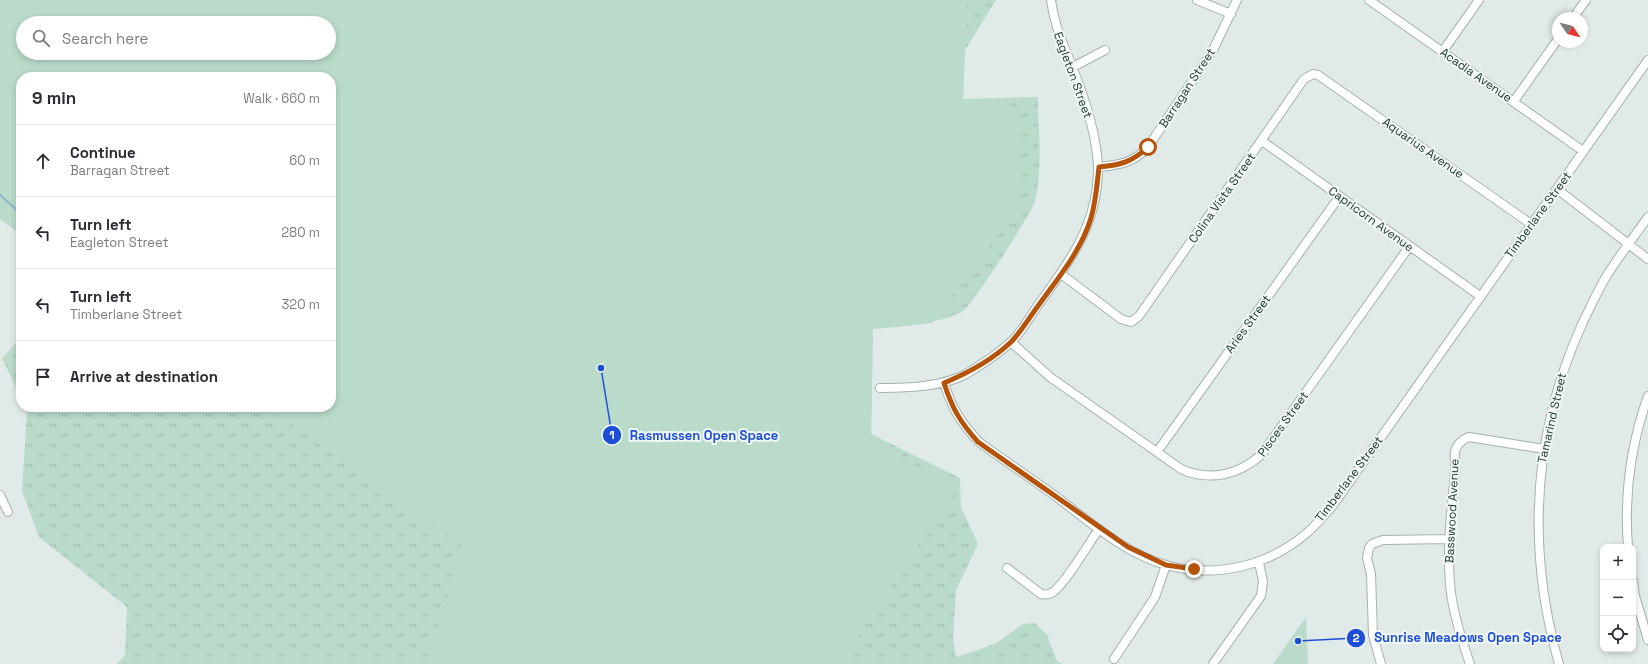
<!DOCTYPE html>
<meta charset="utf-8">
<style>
:root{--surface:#fff;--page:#f2f2f3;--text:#2b2b33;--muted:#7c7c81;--line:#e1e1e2}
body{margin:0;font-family:"Space Grotesk",sans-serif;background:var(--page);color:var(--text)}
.controls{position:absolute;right:12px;bottom:12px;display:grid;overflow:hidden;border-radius:8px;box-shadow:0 2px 6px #0003}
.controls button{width:36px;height:36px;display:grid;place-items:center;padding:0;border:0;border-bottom:1px solid var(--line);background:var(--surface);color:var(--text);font:20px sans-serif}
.compass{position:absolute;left:1552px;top:12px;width:36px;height:36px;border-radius:50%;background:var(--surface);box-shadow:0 2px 6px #0003;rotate:125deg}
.stop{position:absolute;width:12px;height:12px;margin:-9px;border:3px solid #b45309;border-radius:50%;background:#fff}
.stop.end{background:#b45309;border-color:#fff;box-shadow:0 1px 4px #0008}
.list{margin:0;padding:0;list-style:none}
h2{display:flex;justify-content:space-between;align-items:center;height:52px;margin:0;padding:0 16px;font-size:17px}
h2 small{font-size:13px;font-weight:400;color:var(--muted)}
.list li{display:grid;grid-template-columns:26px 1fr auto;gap:12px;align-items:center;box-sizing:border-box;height:72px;padding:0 16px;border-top:1px solid var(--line)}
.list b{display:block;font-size:15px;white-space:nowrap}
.list p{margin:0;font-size:13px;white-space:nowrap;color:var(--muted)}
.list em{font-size:13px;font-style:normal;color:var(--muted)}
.icon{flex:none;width:22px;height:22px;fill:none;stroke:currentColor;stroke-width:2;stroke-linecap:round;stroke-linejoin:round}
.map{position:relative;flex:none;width:1648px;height:664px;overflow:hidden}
.search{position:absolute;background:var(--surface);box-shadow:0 2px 6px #0003;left:16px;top:16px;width:320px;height:44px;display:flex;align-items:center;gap:10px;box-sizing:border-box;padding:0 14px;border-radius:22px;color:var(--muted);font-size:15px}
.panel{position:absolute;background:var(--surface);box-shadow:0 2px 6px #0003;left:16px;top:72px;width:320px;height:340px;border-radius:16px}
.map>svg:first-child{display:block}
</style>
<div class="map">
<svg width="1648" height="664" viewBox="0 0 1648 664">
<defs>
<pattern id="grass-tufts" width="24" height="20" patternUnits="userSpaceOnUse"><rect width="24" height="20" fill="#badbc9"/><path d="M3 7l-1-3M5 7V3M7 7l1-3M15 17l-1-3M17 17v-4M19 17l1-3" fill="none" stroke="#a0bdad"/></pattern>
</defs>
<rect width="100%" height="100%" fill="#e0eae8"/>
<path fill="url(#grass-tufts)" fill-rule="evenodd" d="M0,0H996L965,50L963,99L1038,97C1038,131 1043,168 1035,201C1033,212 970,308 962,312C934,325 903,326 873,329L871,434L960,478L961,507L978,544L956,590L953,639L956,657L995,644L1023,624L1035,623L1047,635L1057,661L1062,664H117L125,655L127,607L39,537L22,491L27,411L25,407H331V77H21V234L0,219ZM23,23H329V53H23Z
M21,338V398L2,358Z"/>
<path fill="#badbc9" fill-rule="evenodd" d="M0,0H826L861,2L863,0H967L963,99L1017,107L1018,207L932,323L873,329L871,442L958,488L838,664H427L463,546L267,407H331V77H21V234L0,219ZM23,23H329V53H23Z
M1306,617L1308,664H1273Z"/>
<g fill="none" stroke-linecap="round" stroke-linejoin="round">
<path stroke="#8ab6ce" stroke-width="2" d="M0,195L18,211L21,223"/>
<defs>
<path id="minor" d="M1197,0L1231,14
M1369,0L1583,151
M1573,18L1586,0
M1443,51L1479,0
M1073,67L1105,50
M1514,101L1558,39
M1262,141L1480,296
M1099,167C1120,165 1133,163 1148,147L1213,50L1237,0
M1557,189L1648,259
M1061,274L1121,319L1131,322L1139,316L1304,79L1313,74L1318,75L1531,224
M1011,342L1050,377L1181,469C1210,482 1239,475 1262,454L1409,247
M944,383C952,408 960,422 979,442C1005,461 1032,479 1058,498C1091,523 1126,554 1166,565C1216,579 1269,566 1308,532C1316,525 1323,516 1331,508L1648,60
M880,388C907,388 942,387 966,374C981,365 998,354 1011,342C1022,332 1030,316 1039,304C1066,266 1092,233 1097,186C1097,179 1099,172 1098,165C1096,132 1085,99 1073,69C1063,42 1055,29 1051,0
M1157,452L1339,197
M0,495L8,512
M1628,547C1624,497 1631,444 1648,396
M1007,568L1041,594C1046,595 1049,595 1053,592C1065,584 1089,543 1099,529
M1633,581L1635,596L1648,640
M1114,659L1155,597L1166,565
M1213,664L1261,596L1263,581L1259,563
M1381,664L1373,635L1371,574L1367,558L1369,548L1372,544L1383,540L1449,539
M1470,664C1462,641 1454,617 1451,593C1446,553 1451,513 1455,473C1456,467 1454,459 1455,452C1456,445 1463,439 1469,437L1544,449
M1559,664C1526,547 1532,434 1583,322C1592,304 1600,285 1611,269C1623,251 1636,234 1648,217"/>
</defs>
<use href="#minor" stroke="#a3b2b0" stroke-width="10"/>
<use href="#minor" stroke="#fff" stroke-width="8"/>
</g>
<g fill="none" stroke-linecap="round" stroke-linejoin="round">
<path stroke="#b45309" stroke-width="5" d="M1148,147C1132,162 1121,165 1099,167C1097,184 1096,201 1091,218C1081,251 1058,278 1038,306C1029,318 1021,332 1011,342C992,360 968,373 944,383C952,408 960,422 978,442L1128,547L1166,565L1194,569"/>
</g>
<g text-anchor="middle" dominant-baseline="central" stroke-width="4" stroke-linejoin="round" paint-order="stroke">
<g font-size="12" fill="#223a38" stroke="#f0f7f5">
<text transform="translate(1073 75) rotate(70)">Eagleton Street</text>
<text transform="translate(1476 75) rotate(35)">Acadia Avenue</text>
<text transform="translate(1187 88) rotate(-57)">Barragan Street</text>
<text transform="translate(1423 148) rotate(35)">Aquarius Avenue</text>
<text transform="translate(1222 198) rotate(-55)">Colina Vista Street</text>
<text transform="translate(1538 215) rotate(-54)">Timberlane Street</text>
<text transform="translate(1371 219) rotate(36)">Capricorn Avenue</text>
<text transform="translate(1248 324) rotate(-54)">Aries Street</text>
<text transform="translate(1552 418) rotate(-77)">Tamarind Street</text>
<text transform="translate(1283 424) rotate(-54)">Pisces Street</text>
<text transform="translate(1349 479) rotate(-53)">Timberlane Street</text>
<text transform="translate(1452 511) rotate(-87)">Basswood Avenue</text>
</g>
</g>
<path fill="none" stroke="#1d4ed8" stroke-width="1.5" d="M601 368L612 435M1298 641L1356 638"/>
<g fill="#1d4ed8" stroke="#f0f7f5" stroke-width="1.5">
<circle cx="601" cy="368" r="4"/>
<circle cx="1298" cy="641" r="4"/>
<circle cx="612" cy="435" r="10"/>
<circle cx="1356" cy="638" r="10"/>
</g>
<g font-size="12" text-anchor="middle" font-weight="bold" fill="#fff">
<text x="612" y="439">1</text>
<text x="1356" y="642">2</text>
</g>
<g font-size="13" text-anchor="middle" font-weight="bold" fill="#1d4ed8" stroke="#f0f7f5" stroke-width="4" stroke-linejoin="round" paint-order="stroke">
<text x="704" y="440">Rasmussen Open Space</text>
<text x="1468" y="642">Sunrise Meadows Open Space</text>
</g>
</svg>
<div class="controls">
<button>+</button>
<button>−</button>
<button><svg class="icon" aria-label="locate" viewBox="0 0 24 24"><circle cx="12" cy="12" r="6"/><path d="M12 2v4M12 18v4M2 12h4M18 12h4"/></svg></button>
</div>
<svg class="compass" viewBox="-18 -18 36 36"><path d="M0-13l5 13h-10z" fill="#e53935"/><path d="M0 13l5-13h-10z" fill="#7c7c81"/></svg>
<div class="stop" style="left:1148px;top:147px"></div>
<div class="stop end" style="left:1194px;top:569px"></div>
<div class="search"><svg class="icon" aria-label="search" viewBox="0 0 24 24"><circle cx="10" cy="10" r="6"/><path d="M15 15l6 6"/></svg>Search here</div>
<section class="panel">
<h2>9 min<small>Walk · 660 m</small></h2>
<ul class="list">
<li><svg class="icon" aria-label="ahead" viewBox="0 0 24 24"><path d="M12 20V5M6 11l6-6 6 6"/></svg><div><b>Continue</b><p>Barragan Street</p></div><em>60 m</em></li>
<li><svg class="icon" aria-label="left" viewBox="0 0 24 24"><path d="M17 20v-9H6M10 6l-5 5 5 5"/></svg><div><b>Turn left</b><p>Eagleton Street</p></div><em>280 m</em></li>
<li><svg class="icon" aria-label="left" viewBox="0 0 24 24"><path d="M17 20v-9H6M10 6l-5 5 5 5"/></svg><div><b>Turn left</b><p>Timberlane Street</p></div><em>320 m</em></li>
<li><svg class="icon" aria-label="arrive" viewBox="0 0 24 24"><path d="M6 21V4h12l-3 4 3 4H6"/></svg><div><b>Arrive at destination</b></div></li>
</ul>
</section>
</div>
